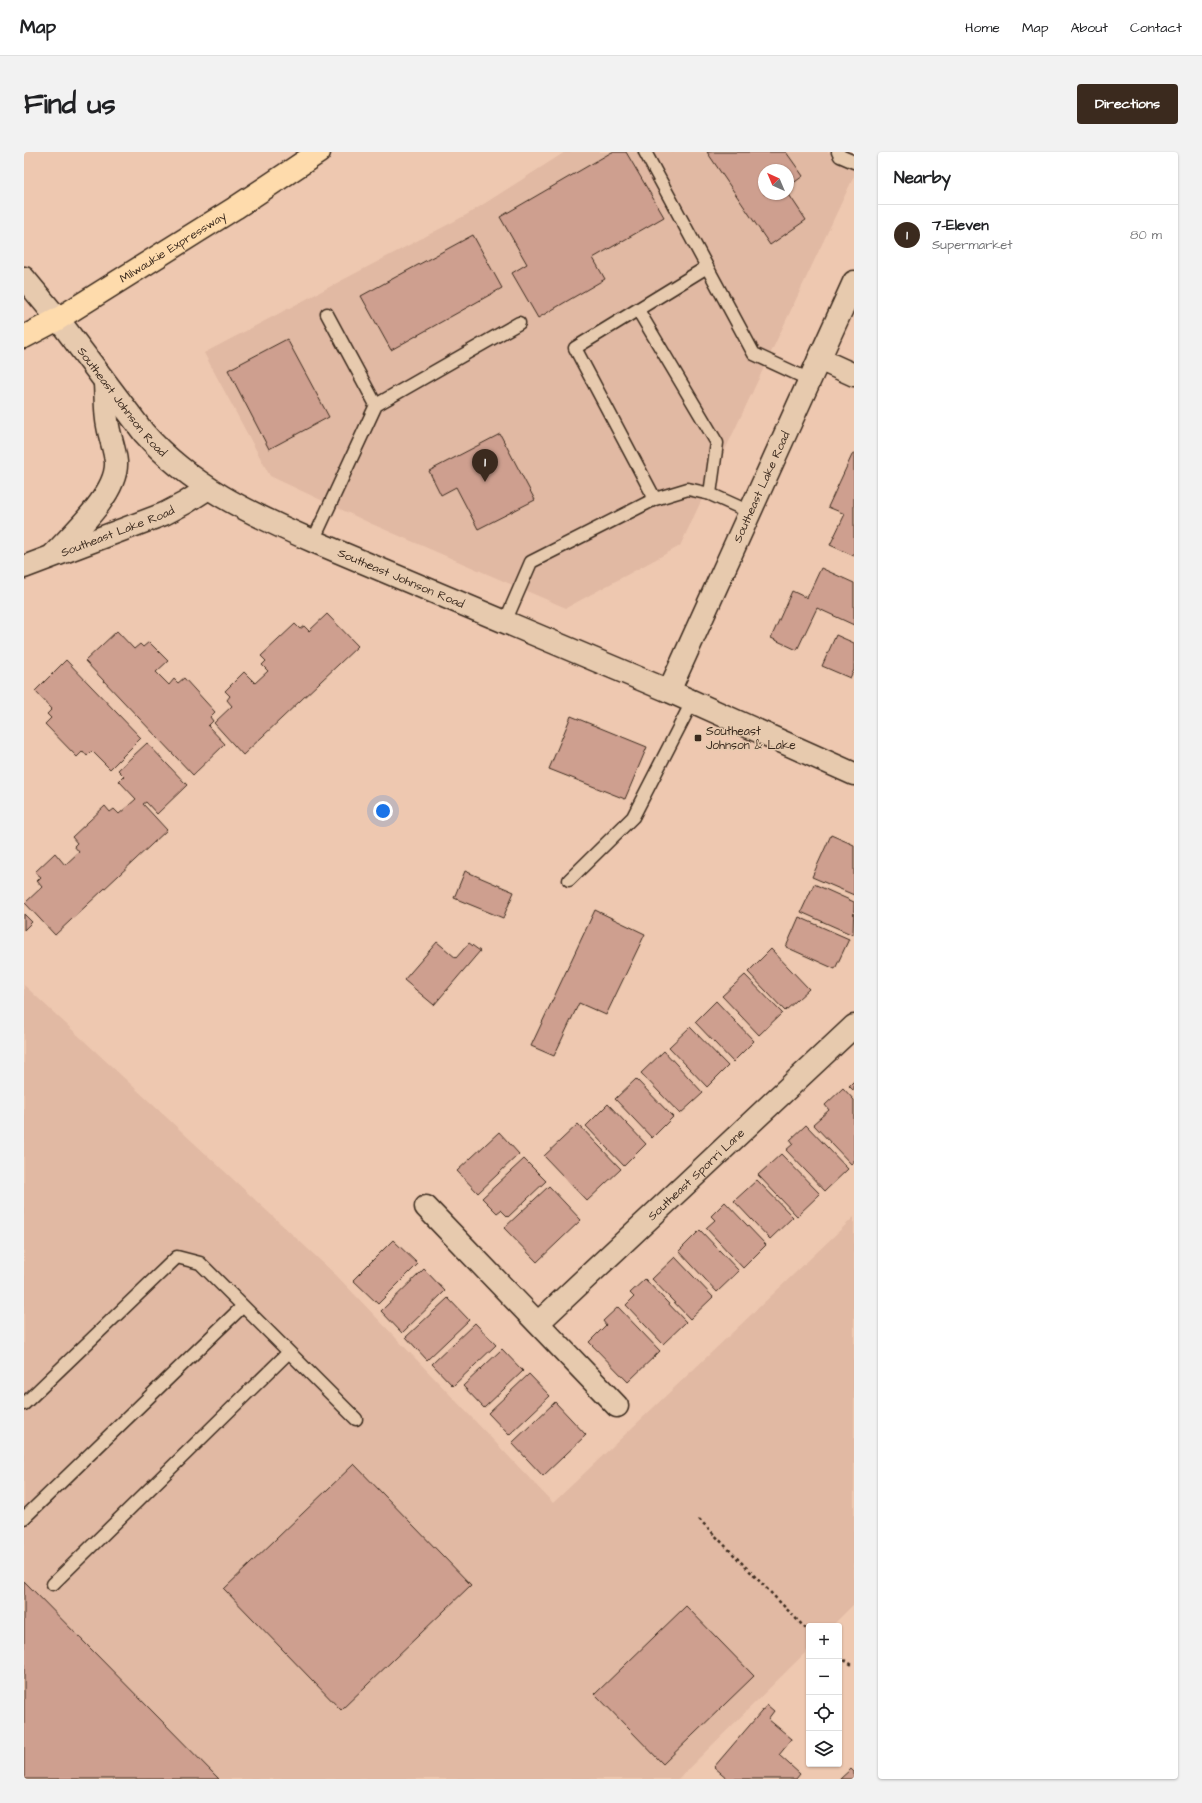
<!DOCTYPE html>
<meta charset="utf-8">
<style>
:root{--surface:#fff;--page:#f2f2f2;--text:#202124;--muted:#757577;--line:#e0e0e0;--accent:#3b2a1e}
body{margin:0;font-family:"Architects Daughter",sans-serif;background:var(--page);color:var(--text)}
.controls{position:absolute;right:12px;bottom:12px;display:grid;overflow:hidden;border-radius:4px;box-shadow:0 1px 3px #0004}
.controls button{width:36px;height:36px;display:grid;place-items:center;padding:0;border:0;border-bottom:1px solid var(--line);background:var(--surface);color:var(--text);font:20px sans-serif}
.compass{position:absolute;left:734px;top:12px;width:36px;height:36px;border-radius:50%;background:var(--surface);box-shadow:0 1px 3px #0004;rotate:316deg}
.you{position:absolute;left:359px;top:659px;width:14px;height:14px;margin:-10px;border:3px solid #fff;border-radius:50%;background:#1a73e8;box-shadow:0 0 0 6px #1a73e833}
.badge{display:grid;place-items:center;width:26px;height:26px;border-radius:50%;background:var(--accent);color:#fff;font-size:13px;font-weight:700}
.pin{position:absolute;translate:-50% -33px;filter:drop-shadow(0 1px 2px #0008)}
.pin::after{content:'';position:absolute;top:21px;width:14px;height:12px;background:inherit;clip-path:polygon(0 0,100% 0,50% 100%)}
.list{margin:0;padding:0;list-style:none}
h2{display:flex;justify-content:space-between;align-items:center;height:52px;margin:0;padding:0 16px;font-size:17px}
h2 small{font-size:13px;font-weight:400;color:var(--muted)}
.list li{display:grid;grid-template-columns:26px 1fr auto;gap:12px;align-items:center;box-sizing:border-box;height:60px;padding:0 16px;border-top:1px solid var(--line)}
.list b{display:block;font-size:15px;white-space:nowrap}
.list p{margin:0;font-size:13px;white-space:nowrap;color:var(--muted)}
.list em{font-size:13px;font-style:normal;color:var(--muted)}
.icon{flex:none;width:22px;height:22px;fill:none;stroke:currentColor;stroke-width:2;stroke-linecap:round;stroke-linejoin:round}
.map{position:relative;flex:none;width:830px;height:1627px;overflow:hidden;border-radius:4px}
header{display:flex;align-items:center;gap:24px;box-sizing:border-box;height:56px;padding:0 20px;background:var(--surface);border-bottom:1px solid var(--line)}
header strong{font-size:19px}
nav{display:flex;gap:22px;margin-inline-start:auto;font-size:14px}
.intro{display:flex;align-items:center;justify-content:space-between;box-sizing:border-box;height:96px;padding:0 24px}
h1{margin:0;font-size:28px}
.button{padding:10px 18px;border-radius:4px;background:var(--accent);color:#fff;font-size:14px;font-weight:700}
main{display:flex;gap:24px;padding:0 24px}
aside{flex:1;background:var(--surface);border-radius:4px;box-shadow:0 1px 3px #0004}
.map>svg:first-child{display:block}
</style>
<header>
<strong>Map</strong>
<nav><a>Home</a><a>Map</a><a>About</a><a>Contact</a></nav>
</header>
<div class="intro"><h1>Find us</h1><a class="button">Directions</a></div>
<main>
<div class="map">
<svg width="830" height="1627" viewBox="0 0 830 1627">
<rect width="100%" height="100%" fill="#eec8b0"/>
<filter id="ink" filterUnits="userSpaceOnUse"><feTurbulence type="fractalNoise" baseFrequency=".025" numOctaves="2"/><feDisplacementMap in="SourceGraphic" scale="8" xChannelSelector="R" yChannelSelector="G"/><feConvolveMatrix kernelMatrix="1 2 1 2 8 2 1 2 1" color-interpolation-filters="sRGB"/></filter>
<g filter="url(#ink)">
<path fill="#e1b9a3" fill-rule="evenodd" d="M541,0H830V24L656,394L542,456L348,372L246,324L180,201L444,62ZM740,18H764V42H740Z
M0,833L312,1123L529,1351L830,1065V1452L808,1474H785V1497L654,1627H0Z"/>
<path fill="#ce9f8f" stroke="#3b2a1e" d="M588,0H602L640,65L569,106L581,127L514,166L488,121L503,112L476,65Z
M683,0H762L779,24L764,35V18H740V42L764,41L782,68L746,93Z
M449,83L478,136L367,198L337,144Z
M263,187L305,265L245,297L204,218Z
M476,282L511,348L454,377L432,335L417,343L405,319Z
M829,301H830V404L806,393L821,362L804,355Z
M797,416L830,431V473L793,456L773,498L747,486L768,439L783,446Z
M303,462L334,494L219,603L190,571L208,554L203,548L206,544L201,539L220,520L231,531L244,519L238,513L242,509L237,504L271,472L276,477L280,474L285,479Z
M93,479L110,497L116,492L119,495L125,490L144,509L132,520L145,533L150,527L154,531L160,526L191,560L186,565L189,569L184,574L201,592L169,623L61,509Z
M812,483L830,491V518L826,526L798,514Z
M42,508L117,586L86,617L68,599L63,604L59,599L53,605L21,572L27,566L23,562L28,557L11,539Z
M547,564L623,595L601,647L525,617Z
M123,591L163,633L133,662L122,650L119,652L143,678L31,783L1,751L18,735L13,729L17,725L11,720L31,701L41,713L55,700L50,694L53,691L48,685L81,654L86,660L90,657L95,662L112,647L95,629L100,624L94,618Z
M807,683L830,693V743L788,725Z
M441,719L490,740L479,766L430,746Z
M790,732L830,750L829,783L777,760Z
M571,758L621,782L582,863L555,851L530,904L507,894Z
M0,762L8,770L0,778Z
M775,765L825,787L811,817L762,795Z
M413,790L432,806L445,791L456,799L410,853L380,828Z
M747,797L785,837L761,859L724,820Z
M721,823L758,861L735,883L698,844Z
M692,849L730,889L709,910L671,870Z
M666,875L704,914L683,935L645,895Z
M640,899L679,941L656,962L617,921Z
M612,927L649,965L628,986L591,947Z
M830,929V939L825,934Z
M819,936L830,948V1011L828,1013L789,972L805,958L801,953Z
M584,952L622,992L600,1014L562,974Z
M554,972L597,1017L563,1049L520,1004Z
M782,973L824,1017L801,1039L762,998L769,992L766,988Z
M475,980L495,1002L454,1041L433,1019Z
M757,1002L796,1042L773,1064L734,1023Z
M500,1007L522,1029L484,1065L477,1058L473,1061L458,1046Z
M733,1028L769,1065L746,1087L710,1049Z
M525,1034L557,1068L513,1110L480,1076Z
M701,1050L742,1093L719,1116L682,1076L691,1068L687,1064Z
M676,1078L715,1119L693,1140L655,1099Z
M369,1088L394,1112L354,1152L329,1128Z
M651,1105L689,1145L666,1167L628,1127Z
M400,1117L421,1139L378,1181L357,1159Z
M621,1127L662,1170L639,1192L602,1153L610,1145L606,1141Z
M424,1146L445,1168L403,1208L382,1185Z
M594,1155L636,1199L604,1230L565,1190L582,1173L579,1169Z
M451,1171L472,1193L429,1234L408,1212Z
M478,1197L499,1219L460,1256L439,1234Z
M505,1222L526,1244L485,1283L464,1261Z
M531,1250L562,1283L519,1324L488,1291Z
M330,1312L447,1433L317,1558L200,1437Z
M0,1429L195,1627H0Z
M662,1454L730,1524L639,1612L571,1542Z
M743,1553L750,1559L744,1567L768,1587L755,1603L776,1622L772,1627H704L690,1615Z
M827,1617L830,1620V1627H816Z"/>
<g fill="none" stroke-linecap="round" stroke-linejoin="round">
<defs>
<path id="lane" d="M621,0L730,202L786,228
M814,0L816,4L830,10
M614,158L693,291L686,342
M303,162L352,253
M631,347L551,196L683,115
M289,389L352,253L495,171
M481,470L507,410L631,347L664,337L686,342L726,360
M545,728L609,665L668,550
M0,1252L153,1105L176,1111L332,1267
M0,1366L219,1154
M29,1432L265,1200"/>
<g id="street">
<path d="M795,207L830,223"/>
<path id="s1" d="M645,539L830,130"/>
<path d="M402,1055L593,1254"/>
<path id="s2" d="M514,1171L830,874"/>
</g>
<g id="secondary">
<path id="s3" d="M0,126L34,167L120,281C167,334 225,361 289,389L645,539L830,622"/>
<path d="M30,402C50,380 94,341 92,310C91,298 86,286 84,274C81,260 82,245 81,232"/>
<path id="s4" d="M0,415L140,362L161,351L183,337"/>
</g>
<g id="highway">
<path id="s5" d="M0,185L34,167L211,56L295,0"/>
</g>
</defs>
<use href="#lane" stroke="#3b2a1e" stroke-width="15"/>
<use href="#street" stroke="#3b2a1e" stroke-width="25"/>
<use href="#secondary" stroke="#3b2a1e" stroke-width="25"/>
<use href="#highway" stroke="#3b2a1e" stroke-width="25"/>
<path stroke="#3b2a1e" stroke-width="2.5" stroke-dasharray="3 3" stroke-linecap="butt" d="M675,1367L785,1480
M815,1505L830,1514"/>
<use href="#lane" stroke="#e7caae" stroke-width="12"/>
<use href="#street" stroke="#e7caae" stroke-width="22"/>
<use href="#secondary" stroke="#e7caae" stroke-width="22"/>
<use href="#highway" stroke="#fedbac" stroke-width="22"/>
</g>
</g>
<rect fill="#3b2a1e" stroke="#e7caae" stroke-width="1.5" x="670" y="582" width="8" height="8" rx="2"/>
<g text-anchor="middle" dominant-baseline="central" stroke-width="3" stroke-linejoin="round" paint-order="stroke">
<g font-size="12" fill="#3b2a1e" stroke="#e7caae">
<text stroke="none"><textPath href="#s5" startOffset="174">Milwaukie Expressway</textPath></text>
<text stroke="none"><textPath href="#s3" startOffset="158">Southeast Johnson Road</textPath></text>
<text stroke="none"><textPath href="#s1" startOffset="224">Southeast Lake Road</textPath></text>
<text stroke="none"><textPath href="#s4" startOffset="100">Southeast Lake Road</textPath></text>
<text stroke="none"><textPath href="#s3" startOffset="494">Southeast Johnson Road</textPath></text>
<text stroke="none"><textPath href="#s2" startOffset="217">Southeast Sporri Lane</textPath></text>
</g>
<g font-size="12" fill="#3b2a1e" stroke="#e7caae" text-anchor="start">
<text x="682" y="579">Southeast<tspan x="682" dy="14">Johnson &amp; Lake</tspan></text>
</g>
</g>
</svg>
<div class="controls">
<button>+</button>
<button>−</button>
<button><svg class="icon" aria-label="locate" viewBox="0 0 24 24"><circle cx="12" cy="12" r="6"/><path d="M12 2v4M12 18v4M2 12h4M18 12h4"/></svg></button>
<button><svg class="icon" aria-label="layers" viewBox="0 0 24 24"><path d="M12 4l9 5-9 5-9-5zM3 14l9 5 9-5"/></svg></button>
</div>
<svg class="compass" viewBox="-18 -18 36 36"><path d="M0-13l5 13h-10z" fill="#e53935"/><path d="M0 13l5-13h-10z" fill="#757577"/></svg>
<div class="you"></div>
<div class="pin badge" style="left:461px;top:330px">1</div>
</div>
<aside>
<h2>Nearby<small></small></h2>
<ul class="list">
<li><span class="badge">1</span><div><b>7-Eleven</b><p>Supermarket</p></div><em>80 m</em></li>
</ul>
</aside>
</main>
